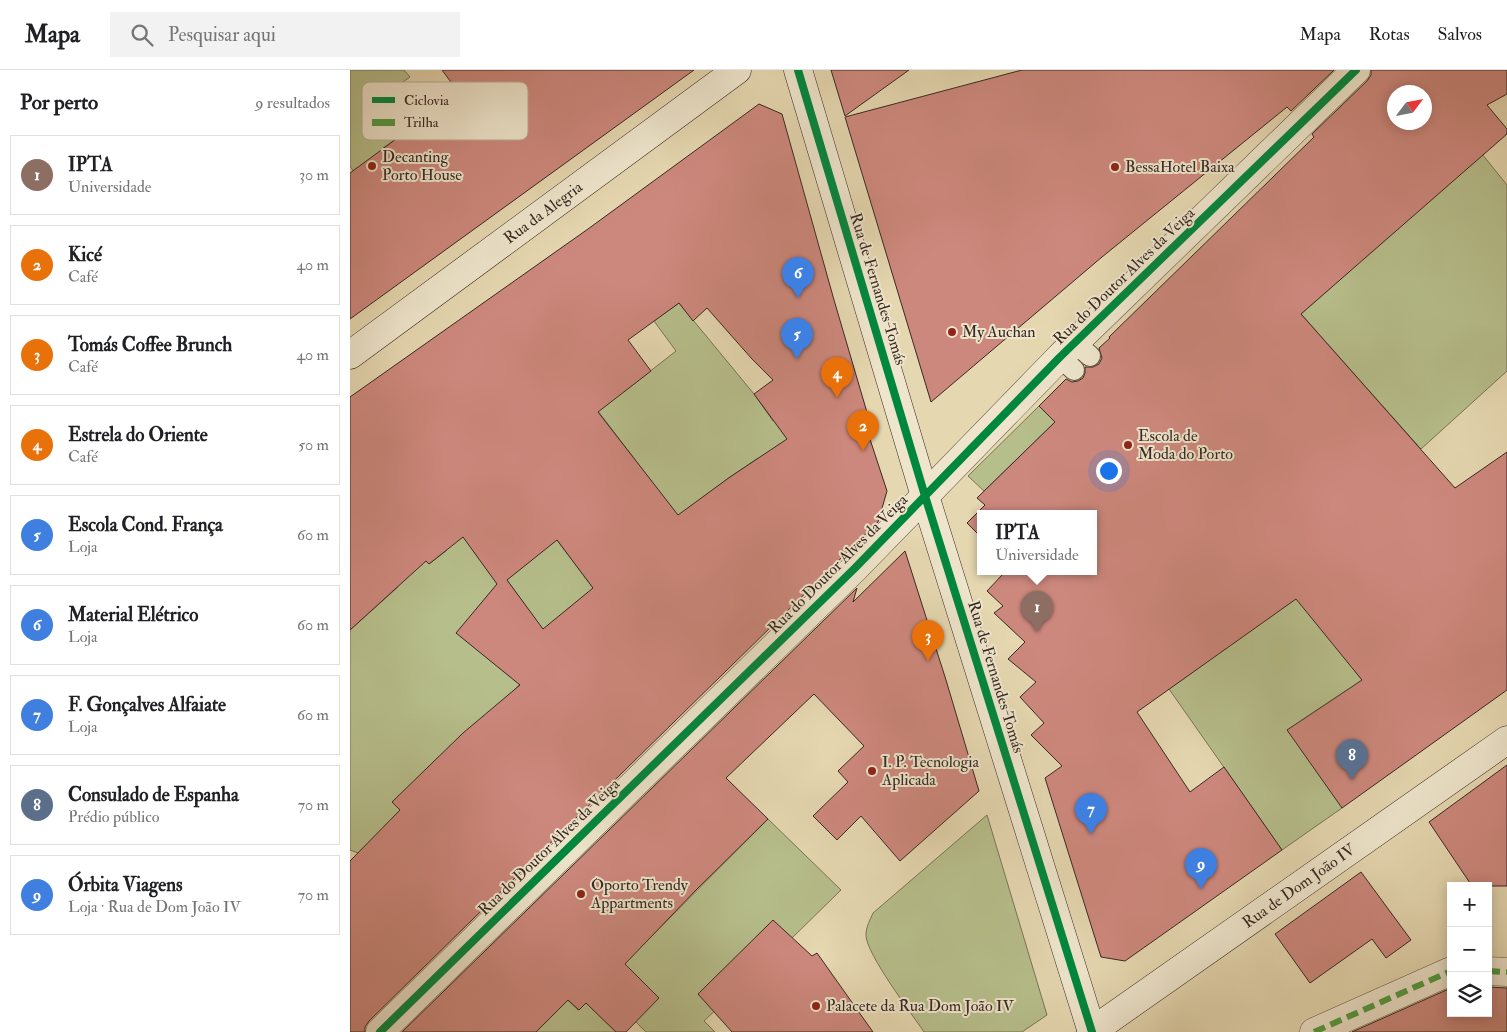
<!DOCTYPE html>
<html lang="pt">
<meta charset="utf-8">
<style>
:root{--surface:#fff;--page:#f2f2f2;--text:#202124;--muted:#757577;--line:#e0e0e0;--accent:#b45309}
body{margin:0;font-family:"IM FELL Double Pica",serif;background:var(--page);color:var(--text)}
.controls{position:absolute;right:15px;bottom:15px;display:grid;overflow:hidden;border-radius:0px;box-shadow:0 2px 12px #0003}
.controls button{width:45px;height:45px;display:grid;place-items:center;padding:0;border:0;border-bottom:1px solid var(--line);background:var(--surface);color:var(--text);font:25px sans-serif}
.compass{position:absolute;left:1037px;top:15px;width:45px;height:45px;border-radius:50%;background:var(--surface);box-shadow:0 2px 12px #0003;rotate:58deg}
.you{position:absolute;left:758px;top:400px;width:18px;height:18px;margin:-12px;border:4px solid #fff;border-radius:50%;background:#1a73e8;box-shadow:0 0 0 8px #1a73e833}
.badge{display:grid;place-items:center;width:32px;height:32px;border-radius:50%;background:var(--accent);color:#fff;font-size:16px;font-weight:700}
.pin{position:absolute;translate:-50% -41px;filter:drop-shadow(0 1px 2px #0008)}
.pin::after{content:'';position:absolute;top:26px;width:18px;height:15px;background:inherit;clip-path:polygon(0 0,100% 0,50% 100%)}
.popup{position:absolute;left:627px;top:440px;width:120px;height:65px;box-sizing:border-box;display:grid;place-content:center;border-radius:0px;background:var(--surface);filter:drop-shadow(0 1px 4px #0005);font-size:16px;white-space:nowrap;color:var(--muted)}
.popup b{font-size:19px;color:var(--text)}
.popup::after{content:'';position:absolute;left:50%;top:100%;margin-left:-10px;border:10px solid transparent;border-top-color:var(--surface)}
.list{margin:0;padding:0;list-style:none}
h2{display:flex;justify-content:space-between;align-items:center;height:65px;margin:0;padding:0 20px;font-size:21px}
h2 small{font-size:16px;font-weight:400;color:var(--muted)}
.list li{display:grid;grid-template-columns:32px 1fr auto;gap:15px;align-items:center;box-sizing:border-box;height:80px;margin:0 10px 10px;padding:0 10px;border:1px solid var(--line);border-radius:0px}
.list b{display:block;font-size:19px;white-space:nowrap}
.list p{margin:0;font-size:16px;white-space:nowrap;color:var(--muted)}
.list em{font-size:16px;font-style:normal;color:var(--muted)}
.icon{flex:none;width:28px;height:28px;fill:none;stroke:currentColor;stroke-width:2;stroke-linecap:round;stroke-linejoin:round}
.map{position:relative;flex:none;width:1157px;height:962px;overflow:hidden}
header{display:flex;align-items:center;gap:30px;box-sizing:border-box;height:70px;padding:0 25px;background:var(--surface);border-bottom:1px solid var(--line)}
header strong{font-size:24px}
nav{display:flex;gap:28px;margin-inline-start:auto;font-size:18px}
.search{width:350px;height:45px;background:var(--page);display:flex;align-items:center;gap:12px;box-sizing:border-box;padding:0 18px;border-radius:0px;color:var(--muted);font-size:19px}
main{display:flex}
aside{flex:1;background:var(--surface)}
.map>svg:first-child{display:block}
</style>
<header>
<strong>Mapa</strong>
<div class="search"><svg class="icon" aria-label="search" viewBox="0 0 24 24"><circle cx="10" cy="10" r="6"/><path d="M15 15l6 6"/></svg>Pesquisar aqui</div>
<nav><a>Mapa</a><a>Rotas</a><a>Salvos</a></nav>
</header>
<main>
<aside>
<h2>Por perto<small>9 resultados</small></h2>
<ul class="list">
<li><span class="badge" style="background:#8d6e63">1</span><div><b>IPTA</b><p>Universidade</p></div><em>30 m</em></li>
<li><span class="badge" style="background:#e8710a">2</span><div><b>Kicé</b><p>Café</p></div><em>40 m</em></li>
<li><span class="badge" style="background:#e8710a">3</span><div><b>Tomás Coffee Brunch</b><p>Café</p></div><em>40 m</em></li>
<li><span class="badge" style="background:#e8710a">4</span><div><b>Estrela do Oriente</b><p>Café</p></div><em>50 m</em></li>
<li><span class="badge" style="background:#3f7fe0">5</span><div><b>Escola Cond. França</b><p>Loja</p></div><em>60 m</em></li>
<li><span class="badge" style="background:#3f7fe0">6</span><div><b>Material Elétrico</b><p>Loja</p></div><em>60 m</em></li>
<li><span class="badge" style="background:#3f7fe0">7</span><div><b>F. Gonçalves Alfaiate</b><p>Loja</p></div><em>60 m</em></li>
<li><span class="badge" style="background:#5c6f8a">8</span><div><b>Consulado de Espanha</b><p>Prédio público</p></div><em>70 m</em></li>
<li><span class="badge" style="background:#3f7fe0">9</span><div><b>Órbita Viagens</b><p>Loja · Rua de Dom João IV</p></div><em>70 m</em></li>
</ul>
</aside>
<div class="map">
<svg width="1157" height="962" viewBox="0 0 1157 962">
<rect width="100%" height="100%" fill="#e5d7b0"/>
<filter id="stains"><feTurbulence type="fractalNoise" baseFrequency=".004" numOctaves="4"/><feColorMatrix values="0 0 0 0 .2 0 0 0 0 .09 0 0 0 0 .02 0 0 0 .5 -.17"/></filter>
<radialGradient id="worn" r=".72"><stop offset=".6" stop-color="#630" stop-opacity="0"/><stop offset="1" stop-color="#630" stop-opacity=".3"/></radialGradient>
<path fill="#b6be8b" stroke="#777457" d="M0,0H54L60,7L32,27L57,61L33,78L40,87L9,110L0,96Z
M1132,84L1157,115V301L1071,379L951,244Z
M329,233L404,324L423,351L453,329L436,425L408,388L380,407L328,446L235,324L276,320L326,281L304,251Z
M689,336L705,352L634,421L618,406Z
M110,446L123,481L184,548L157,510L201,462L243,518L185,599L162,622L57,747L8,783L0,780V560L48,517L16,489L46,454L79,494L96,481Z
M965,515L1005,601L1012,610L992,738L932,780L819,619Z
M637,745L697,945L672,962H574C562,944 516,884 516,865C516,857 520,850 523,843Z
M418,749L491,820L442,868L401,873L355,917L372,934L354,951L365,962H296L251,918L294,943L309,928L274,894Z
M183,897L228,940L236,933L266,962H186L203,945Z"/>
<path fill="#cd887d" stroke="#382923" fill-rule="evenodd" d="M92,0H344L0,249V103L57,61L63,70L115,31Z
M481,0H559L495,46Z
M672,0H984L941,41L937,37L752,187L581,332L495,47Z
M1021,0H1157V24L1137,35L1157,59V64L951,244L1105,418L1157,382V620L992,738L937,660L1012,610L946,529L787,642L840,722L874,697L932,780L775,891L751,887L695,708L712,696L681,665L694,653L670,627L686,612L658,589L675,572L644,543L653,536L637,521L653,504L649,501H743V443H631V467L617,453L635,435L627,428L705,352L689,336L716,309L722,312L728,311L733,308L735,303V297H743L749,294L752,288L749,278L760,268L759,267L964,67L962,64L1017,11L1021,5ZM1044,22H1074V52H1044Z
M409,34L432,44L484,230L521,356L513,348L537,421L528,452L19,951L15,957V962H0V791L50,740L42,732L113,663L170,615L106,563L147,514L113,467L79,494L76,491L0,560V327L238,159ZM329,233L343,251L357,238L402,289L423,310L404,324L437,369L380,407L328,445L248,342L301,301L278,270ZM207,470L243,518L193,559L157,510Z
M555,481L596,610L629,721L550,791L511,746L487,770L463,746L498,712L488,701L514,676L464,624L376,708L418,749L345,821L275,894L309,928L276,962H266L236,933L229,940L218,930L186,962H52L507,518L503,532Z
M1157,695V816H1122L1079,752Z
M1011,802L1061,870L1036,888L1022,869L960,913L925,864Z
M423,850L462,886L467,883L523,962H382L348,924Z
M1138,917L1157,918V962H1002L1101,918V943H1138Z"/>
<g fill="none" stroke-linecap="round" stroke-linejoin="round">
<defs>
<path id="lane" d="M725,273L740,286
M710,287L724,300"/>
<path id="street" d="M1138,901L1157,902
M30,962L505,498L710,287L1006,0
M964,962L1101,901"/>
<g id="secondary">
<path d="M448,0L575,426L742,962"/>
<path id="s1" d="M0,285L387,0"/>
<path id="s2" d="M741,962L1157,670"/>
</g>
</defs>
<use href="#lane" stroke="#635446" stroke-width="22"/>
<use href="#street" stroke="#635446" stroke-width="29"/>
<use href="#secondary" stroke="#382923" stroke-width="29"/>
<use href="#lane" stroke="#eee5cc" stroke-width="20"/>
<use href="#street" stroke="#eee5cc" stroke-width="28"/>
<use href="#secondary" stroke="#eee5cc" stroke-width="28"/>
<path stroke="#529c40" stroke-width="6" stroke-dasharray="12 6" stroke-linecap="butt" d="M1138,901L1157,902
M964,962L1101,901"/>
<defs>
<path id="cycleway" d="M448,0L575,426L742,962
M30,962L505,498L710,287L1006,0"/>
</defs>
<use href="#cycleway" stroke="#eee5cc" stroke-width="11"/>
<use href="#cycleway" stroke="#00873e" stroke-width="8"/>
</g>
<g fill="#8f2418" stroke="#eee5cc" stroke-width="2">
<circle cx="22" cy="96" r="5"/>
<circle cx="765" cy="97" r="5"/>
<circle cx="602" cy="262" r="5"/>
<circle cx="778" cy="375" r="5"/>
<circle cx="522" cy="701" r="5"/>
<circle cx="231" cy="824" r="5"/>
<circle cx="466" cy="936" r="5"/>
</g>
<g text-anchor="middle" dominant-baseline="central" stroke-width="4" stroke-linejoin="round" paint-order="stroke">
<g font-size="16" fill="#382923" stroke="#eee5cc" text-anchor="start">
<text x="32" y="87">Decanting<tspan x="32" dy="18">Porto House</tspan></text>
<text x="775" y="97">BessaHotel Baixa</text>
<text x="612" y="262">My Auchan</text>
<text x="788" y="366">Escola de<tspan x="788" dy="18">Moda do Porto</tspan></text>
<text x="532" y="692">I. P. Tecnologia<tspan x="532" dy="18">Aplicada</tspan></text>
<text x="241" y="815">Oporto Trendy<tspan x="241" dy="18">Appartments</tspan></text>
<text x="476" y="936">Palacete da Rua Dom João IV</text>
</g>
<g font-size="16" fill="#382923" stroke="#eee5cc">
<text stroke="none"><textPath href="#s1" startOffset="240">Rua da Alegria</textPath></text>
<text transform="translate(774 206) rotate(-44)">Rua do Doutor Alves da Veiga</text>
<text transform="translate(528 219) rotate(73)">Rua de Fernandes Tomás</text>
<text transform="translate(488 494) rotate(-45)">Rua do Doutor Alves da Veiga</text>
<text transform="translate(646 607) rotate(73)">Rua de Fernandes Tomás</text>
<text transform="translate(199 777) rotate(-44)">Rua do Doutor Alves da Veiga</text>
<text stroke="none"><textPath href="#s2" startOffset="254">Rua de Dom João IV</textPath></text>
</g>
</g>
<rect x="12" y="12" width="166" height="58" rx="8" fill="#eee5cc" stroke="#b7ad99" stroke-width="1"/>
<rect x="22" y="27" width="23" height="6" fill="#00873e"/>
<rect x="22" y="49" width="23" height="7" fill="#529c40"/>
<g font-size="14" fill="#382923">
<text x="54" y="35">Ciclovia</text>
<text x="54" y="57">Trilha</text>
</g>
<rect width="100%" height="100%" filter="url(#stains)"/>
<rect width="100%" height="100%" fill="url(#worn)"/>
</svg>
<div class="controls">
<button>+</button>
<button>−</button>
<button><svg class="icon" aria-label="layers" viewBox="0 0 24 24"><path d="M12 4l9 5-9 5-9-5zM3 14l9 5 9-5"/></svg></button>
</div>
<svg class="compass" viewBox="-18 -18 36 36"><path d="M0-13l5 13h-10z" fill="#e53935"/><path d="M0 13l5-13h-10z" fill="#757577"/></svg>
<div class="you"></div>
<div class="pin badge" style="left:687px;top:562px;background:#8d6e63">1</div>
<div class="popup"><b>IPTA</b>Universidade</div>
<div class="pin badge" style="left:513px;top:381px;background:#e8710a">2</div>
<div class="pin badge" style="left:578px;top:591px;background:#e8710a">3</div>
<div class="pin badge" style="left:487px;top:328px;background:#e8710a">4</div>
<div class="pin badge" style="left:447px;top:289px;background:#3f7fe0">5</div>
<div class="pin badge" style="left:448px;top:228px;background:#3f7fe0">6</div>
<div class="pin badge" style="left:741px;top:764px;background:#3f7fe0">7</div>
<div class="pin badge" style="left:1002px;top:710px;background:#5c6f8a">8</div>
<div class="pin badge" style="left:851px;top:819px;background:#3f7fe0">9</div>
</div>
</main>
